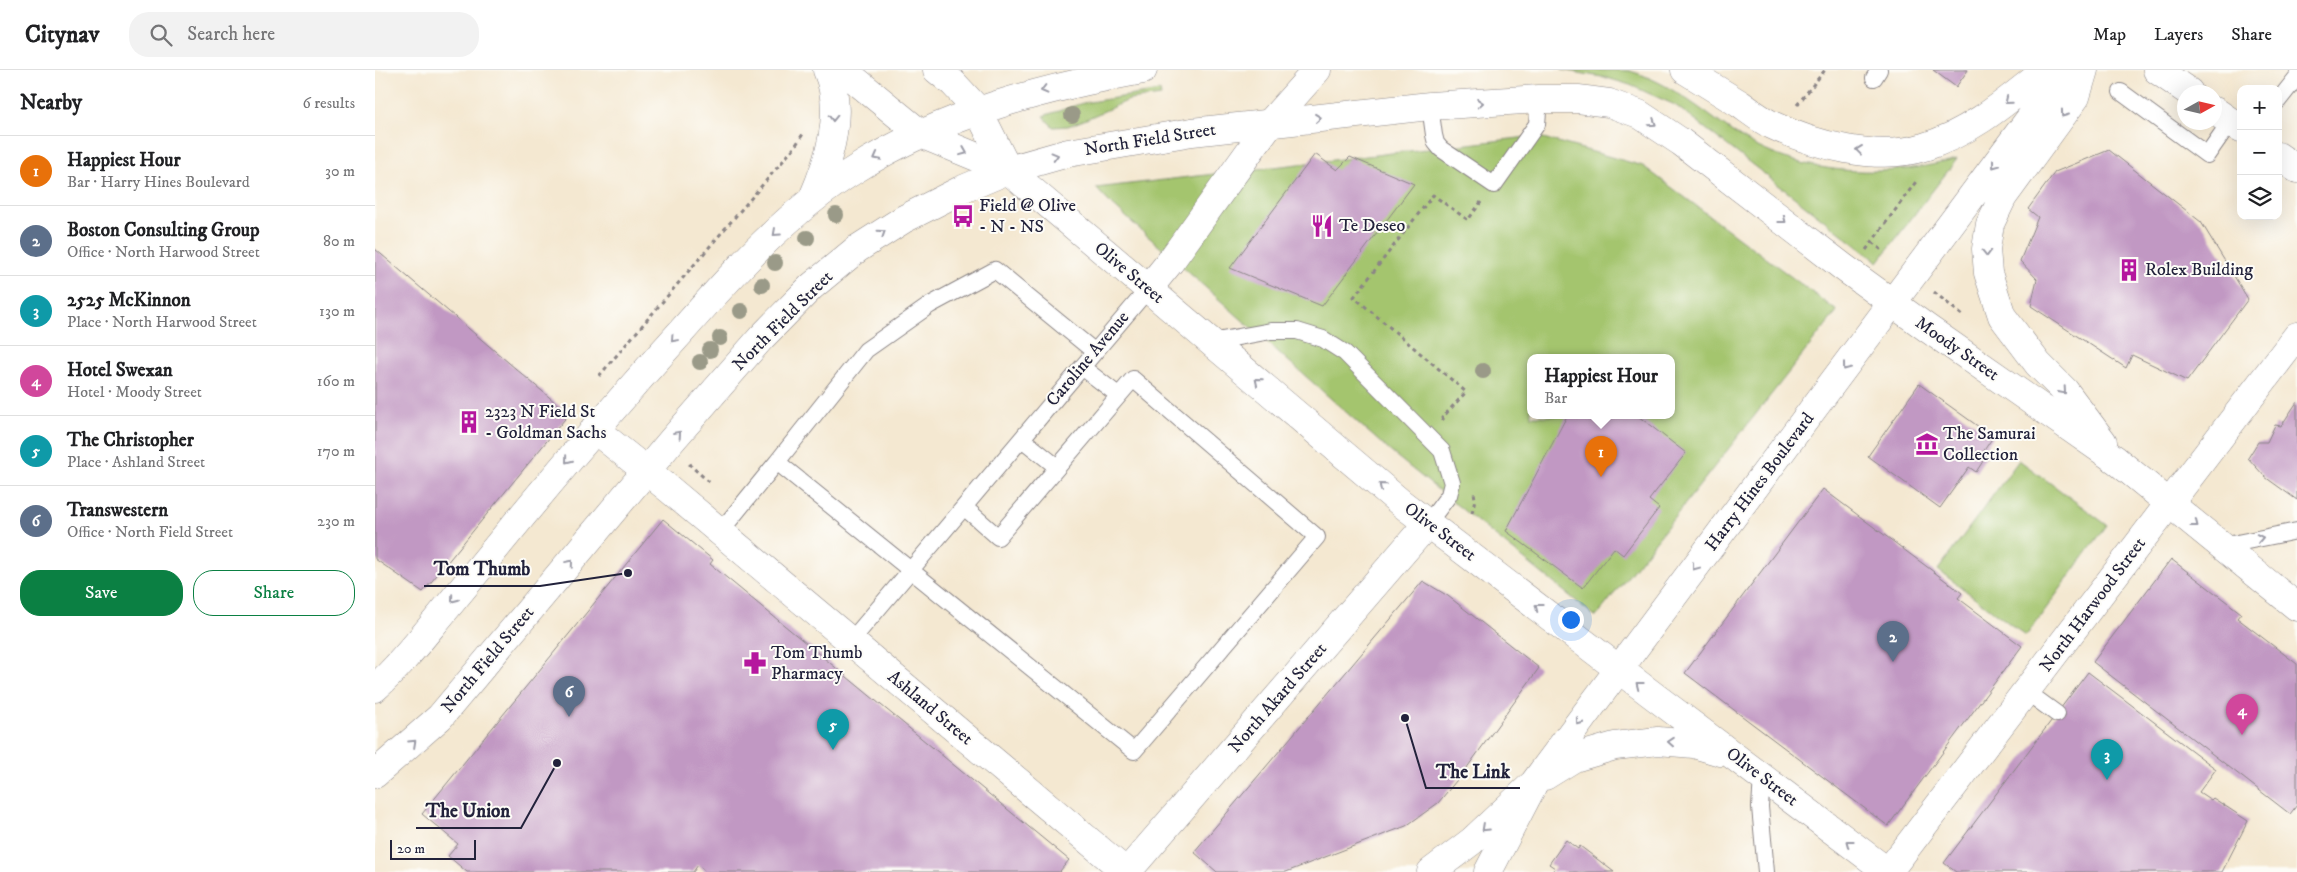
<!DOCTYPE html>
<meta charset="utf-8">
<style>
:root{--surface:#fff;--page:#f2f2f2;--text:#202124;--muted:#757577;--line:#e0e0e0;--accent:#0b8043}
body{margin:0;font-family:"IM FELL DW Pica",serif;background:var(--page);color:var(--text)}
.controls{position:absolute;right:15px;top:15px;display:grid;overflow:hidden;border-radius:10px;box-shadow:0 5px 20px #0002}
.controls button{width:45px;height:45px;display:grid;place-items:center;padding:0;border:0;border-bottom:1px solid var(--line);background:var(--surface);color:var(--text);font:25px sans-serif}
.compass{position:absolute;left:1802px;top:15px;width:45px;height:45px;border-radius:50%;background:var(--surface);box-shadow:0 5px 20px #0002;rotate:82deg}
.scale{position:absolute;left:15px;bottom:12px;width:86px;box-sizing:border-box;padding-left:5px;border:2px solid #22223b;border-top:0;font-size:14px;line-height:18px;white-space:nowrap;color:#22223b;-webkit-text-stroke:4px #fdfcf7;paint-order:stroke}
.you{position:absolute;left:1195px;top:549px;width:18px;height:18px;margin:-12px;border:4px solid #fff;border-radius:50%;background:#1a73e8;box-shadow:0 0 0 8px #1a73e833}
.badge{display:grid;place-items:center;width:32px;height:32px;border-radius:50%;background:var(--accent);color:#fff;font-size:16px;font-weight:700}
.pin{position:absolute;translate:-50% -41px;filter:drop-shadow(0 1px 2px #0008)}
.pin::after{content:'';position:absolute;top:26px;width:18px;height:15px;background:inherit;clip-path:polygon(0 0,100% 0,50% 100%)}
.popup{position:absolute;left:1152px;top:284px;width:148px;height:65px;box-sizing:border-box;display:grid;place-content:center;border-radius:10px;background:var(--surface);filter:drop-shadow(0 1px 4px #0005);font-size:16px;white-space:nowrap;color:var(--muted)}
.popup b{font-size:19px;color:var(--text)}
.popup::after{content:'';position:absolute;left:50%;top:100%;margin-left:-10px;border:10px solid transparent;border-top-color:var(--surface)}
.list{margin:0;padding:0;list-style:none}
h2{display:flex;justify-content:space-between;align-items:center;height:65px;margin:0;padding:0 20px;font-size:21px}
h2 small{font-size:16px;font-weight:400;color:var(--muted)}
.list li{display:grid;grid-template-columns:32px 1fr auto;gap:15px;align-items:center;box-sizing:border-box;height:70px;padding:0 20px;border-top:1px solid var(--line)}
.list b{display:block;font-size:19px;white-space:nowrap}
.list p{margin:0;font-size:16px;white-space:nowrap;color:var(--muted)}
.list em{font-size:16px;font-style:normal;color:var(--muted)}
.actions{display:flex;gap:10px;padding:15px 20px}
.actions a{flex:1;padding:11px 0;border:1px solid var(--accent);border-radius:20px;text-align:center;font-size:18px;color:var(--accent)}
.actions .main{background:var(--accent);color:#fff}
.icon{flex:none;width:28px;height:28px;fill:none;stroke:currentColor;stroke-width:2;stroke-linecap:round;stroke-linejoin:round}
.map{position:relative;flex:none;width:1922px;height:802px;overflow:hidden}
header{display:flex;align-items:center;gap:30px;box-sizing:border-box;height:70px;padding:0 25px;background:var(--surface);border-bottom:1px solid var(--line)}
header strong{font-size:24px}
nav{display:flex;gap:28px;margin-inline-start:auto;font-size:18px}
.search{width:350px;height:45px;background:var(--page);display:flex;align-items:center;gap:12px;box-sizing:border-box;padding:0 18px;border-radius:20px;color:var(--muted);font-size:19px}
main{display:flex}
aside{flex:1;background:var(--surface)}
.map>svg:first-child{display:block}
</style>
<header>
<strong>Citynav</strong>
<div class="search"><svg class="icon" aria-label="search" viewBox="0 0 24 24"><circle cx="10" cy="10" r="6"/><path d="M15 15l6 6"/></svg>Search here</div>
<nav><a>Map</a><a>Layers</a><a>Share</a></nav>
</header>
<main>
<aside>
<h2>Nearby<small>6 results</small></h2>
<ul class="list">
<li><span class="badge" style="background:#e8710a">1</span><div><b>Happiest Hour</b><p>Bar · Harry Hines Boulevard</p></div><em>30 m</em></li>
<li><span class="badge" style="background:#5c6f8a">2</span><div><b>Boston Consulting Group</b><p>Office · North Harwood Street</p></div><em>80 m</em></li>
<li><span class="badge" style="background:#0f9aa8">3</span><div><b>2525 McKinnon</b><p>Place · North Harwood Street</p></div><em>130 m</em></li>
<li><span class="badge" style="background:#d1479c">4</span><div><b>Hotel Swexan</b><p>Hotel · Moody Street</p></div><em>160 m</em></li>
<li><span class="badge" style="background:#0f9aa8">5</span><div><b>The Christopher</b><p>Place · Ashland Street</p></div><em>170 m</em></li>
<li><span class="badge" style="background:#5c6f8a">6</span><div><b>Transwestern</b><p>Office · North Field Street</p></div><em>230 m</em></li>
</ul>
<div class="actions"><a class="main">Save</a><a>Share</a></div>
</aside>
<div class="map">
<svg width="1922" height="802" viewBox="0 0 1922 802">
<rect width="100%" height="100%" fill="#fdfcf7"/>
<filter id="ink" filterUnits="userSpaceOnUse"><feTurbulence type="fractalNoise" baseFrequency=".02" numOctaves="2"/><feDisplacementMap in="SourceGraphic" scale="10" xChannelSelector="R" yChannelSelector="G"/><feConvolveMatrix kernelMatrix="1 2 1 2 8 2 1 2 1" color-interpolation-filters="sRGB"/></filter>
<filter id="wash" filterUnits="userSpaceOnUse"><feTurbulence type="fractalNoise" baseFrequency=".0096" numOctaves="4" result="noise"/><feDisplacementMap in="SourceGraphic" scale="20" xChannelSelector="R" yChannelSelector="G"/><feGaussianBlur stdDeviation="1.12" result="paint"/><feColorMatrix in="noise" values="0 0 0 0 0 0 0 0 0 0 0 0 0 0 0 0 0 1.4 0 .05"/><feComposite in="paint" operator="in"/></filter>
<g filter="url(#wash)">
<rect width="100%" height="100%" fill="#f4e8d1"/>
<path fill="#a4c56e" stroke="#637454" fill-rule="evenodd" d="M1187,0C1205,0 1240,0 1255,1C1294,12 1326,40 1359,63C1424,107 1509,109 1582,89L1503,192L1300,35L1255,15L1232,8Z
M785,21L786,26L754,30L709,50L693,56L678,57L668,46L708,33Z
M1161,66L1268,96L1462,241L1221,547L1016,382L732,130L721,118ZM1156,288H1296V346H1156Z
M1644,390L1732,455L1651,566L1563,500Z"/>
<g id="blocks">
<path fill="#c198c3" d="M1558,0H1593L1581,17Z
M1734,80L1826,152L1873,229L1812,311L1757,285L1751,298L1656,236L1662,209L1645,191L1663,147L1653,139L1680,102Z
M940,84L962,100L975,87L1039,114L947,236L855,198Z
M0,179L194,344L48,522L0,489Z
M1544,314L1618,367L1608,382L1612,385L1601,402L1594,397L1565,438L1493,386Z
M1922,332V430L1890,407L1873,388L1883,372H1892L1900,355L1906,356Z
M1192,346H1263L1311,383L1274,430L1284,438L1248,485L1239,478L1208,518L1131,461Z
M1448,419L1587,523L1583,528L1647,576L1513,756L1310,603Z
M288,449L338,490L335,494L694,790L685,801L686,802H331L323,795L318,802H92L73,786L83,774L47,744Z
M1796,489L1866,543L1862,548L1922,594V735L1915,744L1718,592Z
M1048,511L1073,526L1164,598L1091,699L1063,733L1031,756L911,802H842L819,782Z
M1713,602L1841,699L1824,722L1836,730L1838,728L1873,751L1847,802H1581L1569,793Z
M1191,770L1203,779L1205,776L1239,802H1177L1180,798L1174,794Z"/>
</g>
</g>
<g filter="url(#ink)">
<use href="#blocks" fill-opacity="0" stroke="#8b8586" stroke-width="1"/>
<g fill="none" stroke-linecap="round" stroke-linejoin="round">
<defs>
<path id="service" d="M1499,8L1504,0
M1746,22L1832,85L1855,52
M1903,31L1922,7
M1055,36L1059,65L1061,73L1066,79L1119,115L1162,54L1164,29
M836,272L896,261H922L948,269L970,283L1067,381L1077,413L1074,425L1053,453
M707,297L743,325
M647,369L682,397
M589,437L623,467L758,309L942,467L759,681L402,392L491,280L555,235L620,200L720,282
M345,462L402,392
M1847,476L1922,461
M475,572L773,219
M1652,622L1682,644
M1387,707L1385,737L1391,802"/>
<path id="minor" d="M1782,0L1814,22
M1840,41L1866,59
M1903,86L1922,99
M773,219L795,192L895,53L942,0
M219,359L294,419L751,802
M752,802L1053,453
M1513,802L1922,266"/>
<path id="tertiary" d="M468,0L546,64
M562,0L578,13L603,40
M1113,802L1157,717"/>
<path id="secondary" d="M1310,0C1328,11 1347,23 1365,34C1375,41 1386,50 1397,55C1439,75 1503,92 1549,77C1596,63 1633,30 1671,0
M1709,0L1701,27L1628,127L1615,154L1611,179L1613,203L1627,246L1663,294L1690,321L1728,372
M603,40L633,100
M546,64L633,100L1026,433L1275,623L1513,802
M437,130C454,91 470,42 452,0
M0,618C24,597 45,570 65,546C91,514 117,483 143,451C196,387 250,324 306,262C358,203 413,141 481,99C568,44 668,18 768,0
M0,704L65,647L298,369L386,268L436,217L482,179L529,149L586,120L633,100L693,83L817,62L1055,36L1164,29H1203L1234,33L1264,44L1306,72L1468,197L1552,258L1741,390L1922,537
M1170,706L1199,688L1240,676L1283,671L1319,674L1346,682
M1056,802L1097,771L1159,713L1691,0"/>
</defs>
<use href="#service" stroke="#8b8586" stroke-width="18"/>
<use href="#minor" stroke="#8b8586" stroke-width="29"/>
<use href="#tertiary" stroke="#8b8586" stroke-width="29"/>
<use href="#secondary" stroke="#8b8586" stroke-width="29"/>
<path stroke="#8b8586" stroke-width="3" stroke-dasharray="4 4" stroke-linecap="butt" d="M1422,35L1450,0
M1497,172L1509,182
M1491,180L1543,109
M1559,222L1587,245
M224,306L419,78L428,64
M1069,350L1067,348L1091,322L979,227L1058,125L1093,150L1106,132
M317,394L315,395L335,413
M1097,443L1100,429L1099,422"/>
<use href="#service" stroke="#fff" stroke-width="16"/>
<use href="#minor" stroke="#fff" stroke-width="28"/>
<use href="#tertiary" stroke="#fff" stroke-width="28"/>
<use href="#secondary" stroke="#fff" stroke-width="28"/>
</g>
<g fill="#9a9a88">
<circle cx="697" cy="45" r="8"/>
<circle cx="461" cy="145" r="8"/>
<circle cx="432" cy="168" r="8"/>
<circle cx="400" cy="193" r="8"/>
<circle cx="387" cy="215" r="8"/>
<circle cx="366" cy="241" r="8"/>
<circle cx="345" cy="268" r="8"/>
<circle cx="335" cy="280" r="8"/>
<circle cx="325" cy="292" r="8"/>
<circle cx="1108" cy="301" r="8"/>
</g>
<defs><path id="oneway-chevron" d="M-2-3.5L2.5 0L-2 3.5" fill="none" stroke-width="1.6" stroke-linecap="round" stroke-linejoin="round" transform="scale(1.25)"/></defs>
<g stroke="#9c9ca7">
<use href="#oneway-chevron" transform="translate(669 20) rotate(166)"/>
<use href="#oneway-chevron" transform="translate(1633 31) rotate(141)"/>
<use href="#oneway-chevron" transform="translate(1105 33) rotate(-4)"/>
<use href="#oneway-chevron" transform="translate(1689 44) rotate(126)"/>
<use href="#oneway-chevron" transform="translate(458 48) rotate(91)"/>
<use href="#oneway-chevron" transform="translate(943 48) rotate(-6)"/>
<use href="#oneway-chevron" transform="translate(1278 53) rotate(33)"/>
<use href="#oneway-chevron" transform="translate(1484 80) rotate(-173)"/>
<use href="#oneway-chevron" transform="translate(589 82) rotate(22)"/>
<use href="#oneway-chevron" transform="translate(680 86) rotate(-15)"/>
<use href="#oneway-chevron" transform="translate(502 87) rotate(152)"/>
<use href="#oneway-chevron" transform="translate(1620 95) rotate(127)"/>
<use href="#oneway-chevron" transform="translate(1408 150) rotate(38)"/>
<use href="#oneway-chevron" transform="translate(401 163) rotate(138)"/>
<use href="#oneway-chevron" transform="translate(507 163) rotate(-33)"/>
<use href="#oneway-chevron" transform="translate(1612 183) rotate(89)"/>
<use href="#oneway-chevron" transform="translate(299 269) rotate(132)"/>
<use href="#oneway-chevron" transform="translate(1471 297) rotate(127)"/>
<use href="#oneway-chevron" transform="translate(883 311) rotate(-140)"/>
<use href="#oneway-chevron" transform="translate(1688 321) rotate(49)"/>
<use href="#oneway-chevron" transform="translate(303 364) rotate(-49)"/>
<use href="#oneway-chevron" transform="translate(193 390) rotate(129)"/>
<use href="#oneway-chevron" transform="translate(1007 416) rotate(-140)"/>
<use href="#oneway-chevron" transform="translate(1820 454) rotate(38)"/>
<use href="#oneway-chevron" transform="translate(1885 468) rotate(-11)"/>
<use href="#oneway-chevron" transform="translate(195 493) rotate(-50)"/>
<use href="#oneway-chevron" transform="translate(1320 497) rotate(127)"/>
<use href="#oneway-chevron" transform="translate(79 529) rotate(129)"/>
<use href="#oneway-chevron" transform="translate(1163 537) rotate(-142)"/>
<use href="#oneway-chevron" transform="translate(1264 615) rotate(-142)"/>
<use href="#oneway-chevron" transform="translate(1204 652) rotate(126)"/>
<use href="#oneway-chevron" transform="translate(1296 672) rotate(-176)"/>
<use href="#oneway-chevron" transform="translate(38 673) rotate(-43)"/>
<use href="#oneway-chevron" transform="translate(1110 758) rotate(137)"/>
<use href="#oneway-chevron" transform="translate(1474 773) rotate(-143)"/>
</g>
</g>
<defs>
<symbol id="bus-bare" viewBox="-9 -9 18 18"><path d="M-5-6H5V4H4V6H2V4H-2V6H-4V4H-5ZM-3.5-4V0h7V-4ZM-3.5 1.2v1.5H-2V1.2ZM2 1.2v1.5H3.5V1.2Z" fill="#b5179e" stroke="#fdfcf7" stroke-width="2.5" paint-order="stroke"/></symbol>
<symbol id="restaurant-bare" viewBox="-9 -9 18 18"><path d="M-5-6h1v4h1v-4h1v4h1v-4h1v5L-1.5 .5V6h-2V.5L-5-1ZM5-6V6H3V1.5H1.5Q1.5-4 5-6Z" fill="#b5179e" stroke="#fdfcf7" stroke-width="2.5" paint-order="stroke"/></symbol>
<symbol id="building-bare" viewBox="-9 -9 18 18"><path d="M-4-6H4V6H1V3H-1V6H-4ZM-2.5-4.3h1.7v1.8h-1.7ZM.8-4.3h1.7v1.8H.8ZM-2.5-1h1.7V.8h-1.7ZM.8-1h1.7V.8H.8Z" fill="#b5179e" stroke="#fdfcf7" stroke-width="2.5" paint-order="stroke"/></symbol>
<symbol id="museum-bare" viewBox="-9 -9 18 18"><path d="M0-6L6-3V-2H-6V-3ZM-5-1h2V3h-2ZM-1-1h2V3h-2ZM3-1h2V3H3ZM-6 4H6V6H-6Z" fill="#b5179e" stroke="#fdfcf7" stroke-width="2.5" paint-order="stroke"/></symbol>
<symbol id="pharmacy-bare" viewBox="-9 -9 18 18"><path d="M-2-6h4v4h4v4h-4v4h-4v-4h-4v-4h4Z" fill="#b5179e" stroke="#fdfcf7" stroke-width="2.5" paint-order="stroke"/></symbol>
</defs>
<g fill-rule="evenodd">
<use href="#bus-bare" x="572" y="130" width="32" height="32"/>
<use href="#restaurant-bare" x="931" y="140" width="32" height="32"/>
<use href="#building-bare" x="1738" y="184" width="32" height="32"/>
<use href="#building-bare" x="78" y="336" width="32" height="32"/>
<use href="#museum-bare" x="1536" y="358" width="32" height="32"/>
<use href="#pharmacy-bare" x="364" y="577" width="32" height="32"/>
</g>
<g text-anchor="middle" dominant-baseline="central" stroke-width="4" stroke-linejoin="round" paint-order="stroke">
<g font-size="18" fill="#22223b" stroke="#fdfcf7">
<text transform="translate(775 70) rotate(-9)">North Field Street</text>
<text transform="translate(754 203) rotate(40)">Olive Street</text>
<text transform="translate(408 251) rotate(-45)">North Field Street</text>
<text transform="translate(1582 279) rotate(35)">Moody Street</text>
<text transform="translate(713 289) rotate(-50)">Caroline Avenue</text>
<text transform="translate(1385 412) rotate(-53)">Harry Hines Boulevard</text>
<text transform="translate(1065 462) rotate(37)">Olive Street</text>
<text transform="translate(1718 535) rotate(-53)">North Harwood Street</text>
<text transform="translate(113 590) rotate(-50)">North Field Street</text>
<text transform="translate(903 628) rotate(-49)">North Akard Street</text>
<text transform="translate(555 638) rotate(40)">Ashland Street</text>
<text transform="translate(1387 707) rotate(37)">Olive Street</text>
</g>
<g font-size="18" fill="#22223b" stroke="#fdfcf7" text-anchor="start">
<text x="604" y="136">Field @ Olive<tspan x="604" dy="21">- N - NS</tspan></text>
<text x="964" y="156">Te Deseo</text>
<text x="1770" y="200">Rolex Building</text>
<text x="110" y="342">2323 N Field St<tspan x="110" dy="21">- Goldman Sachs</tspan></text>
<text x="1568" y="364">The Samurai<tspan x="1568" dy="21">Collection</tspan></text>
<text x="396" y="583">Tom Thumb<tspan x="396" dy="21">Pharmacy</tspan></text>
</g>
</g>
<path fill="none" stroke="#22223b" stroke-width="2" d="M253 503L165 516H49M1030 648L1051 718H1145M182 693L146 758H41"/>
<g fill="#22223b" stroke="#fdfcf7" stroke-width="2">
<circle cx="253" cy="503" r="5"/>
<circle cx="1030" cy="648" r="5"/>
<circle cx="182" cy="693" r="5"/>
</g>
<g font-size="19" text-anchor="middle" font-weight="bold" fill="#22223b" stroke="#fdfcf7" stroke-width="4" stroke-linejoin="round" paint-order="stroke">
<text x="107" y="505">Tom Thumb</text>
<text x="1098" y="708">The Link</text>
<text x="93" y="747">The Union</text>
</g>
</svg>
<div class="controls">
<button>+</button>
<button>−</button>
<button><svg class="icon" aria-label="layers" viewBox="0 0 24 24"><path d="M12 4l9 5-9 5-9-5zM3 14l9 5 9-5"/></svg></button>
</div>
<svg class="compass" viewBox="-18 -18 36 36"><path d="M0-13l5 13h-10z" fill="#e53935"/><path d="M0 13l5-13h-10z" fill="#757577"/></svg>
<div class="scale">20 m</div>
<div class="you"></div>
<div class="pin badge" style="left:1226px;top:407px;background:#e8710a">1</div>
<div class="popup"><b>Happiest Hour</b>Bar</div>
<div class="pin badge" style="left:1518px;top:592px;background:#5c6f8a">2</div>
<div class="pin badge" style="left:1732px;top:710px;background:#0f9aa8">3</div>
<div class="pin badge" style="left:1867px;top:665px;background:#d1479c">4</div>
<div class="pin badge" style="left:458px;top:680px;background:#0f9aa8">5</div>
<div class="pin badge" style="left:194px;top:647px;background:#5c6f8a">6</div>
</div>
</main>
